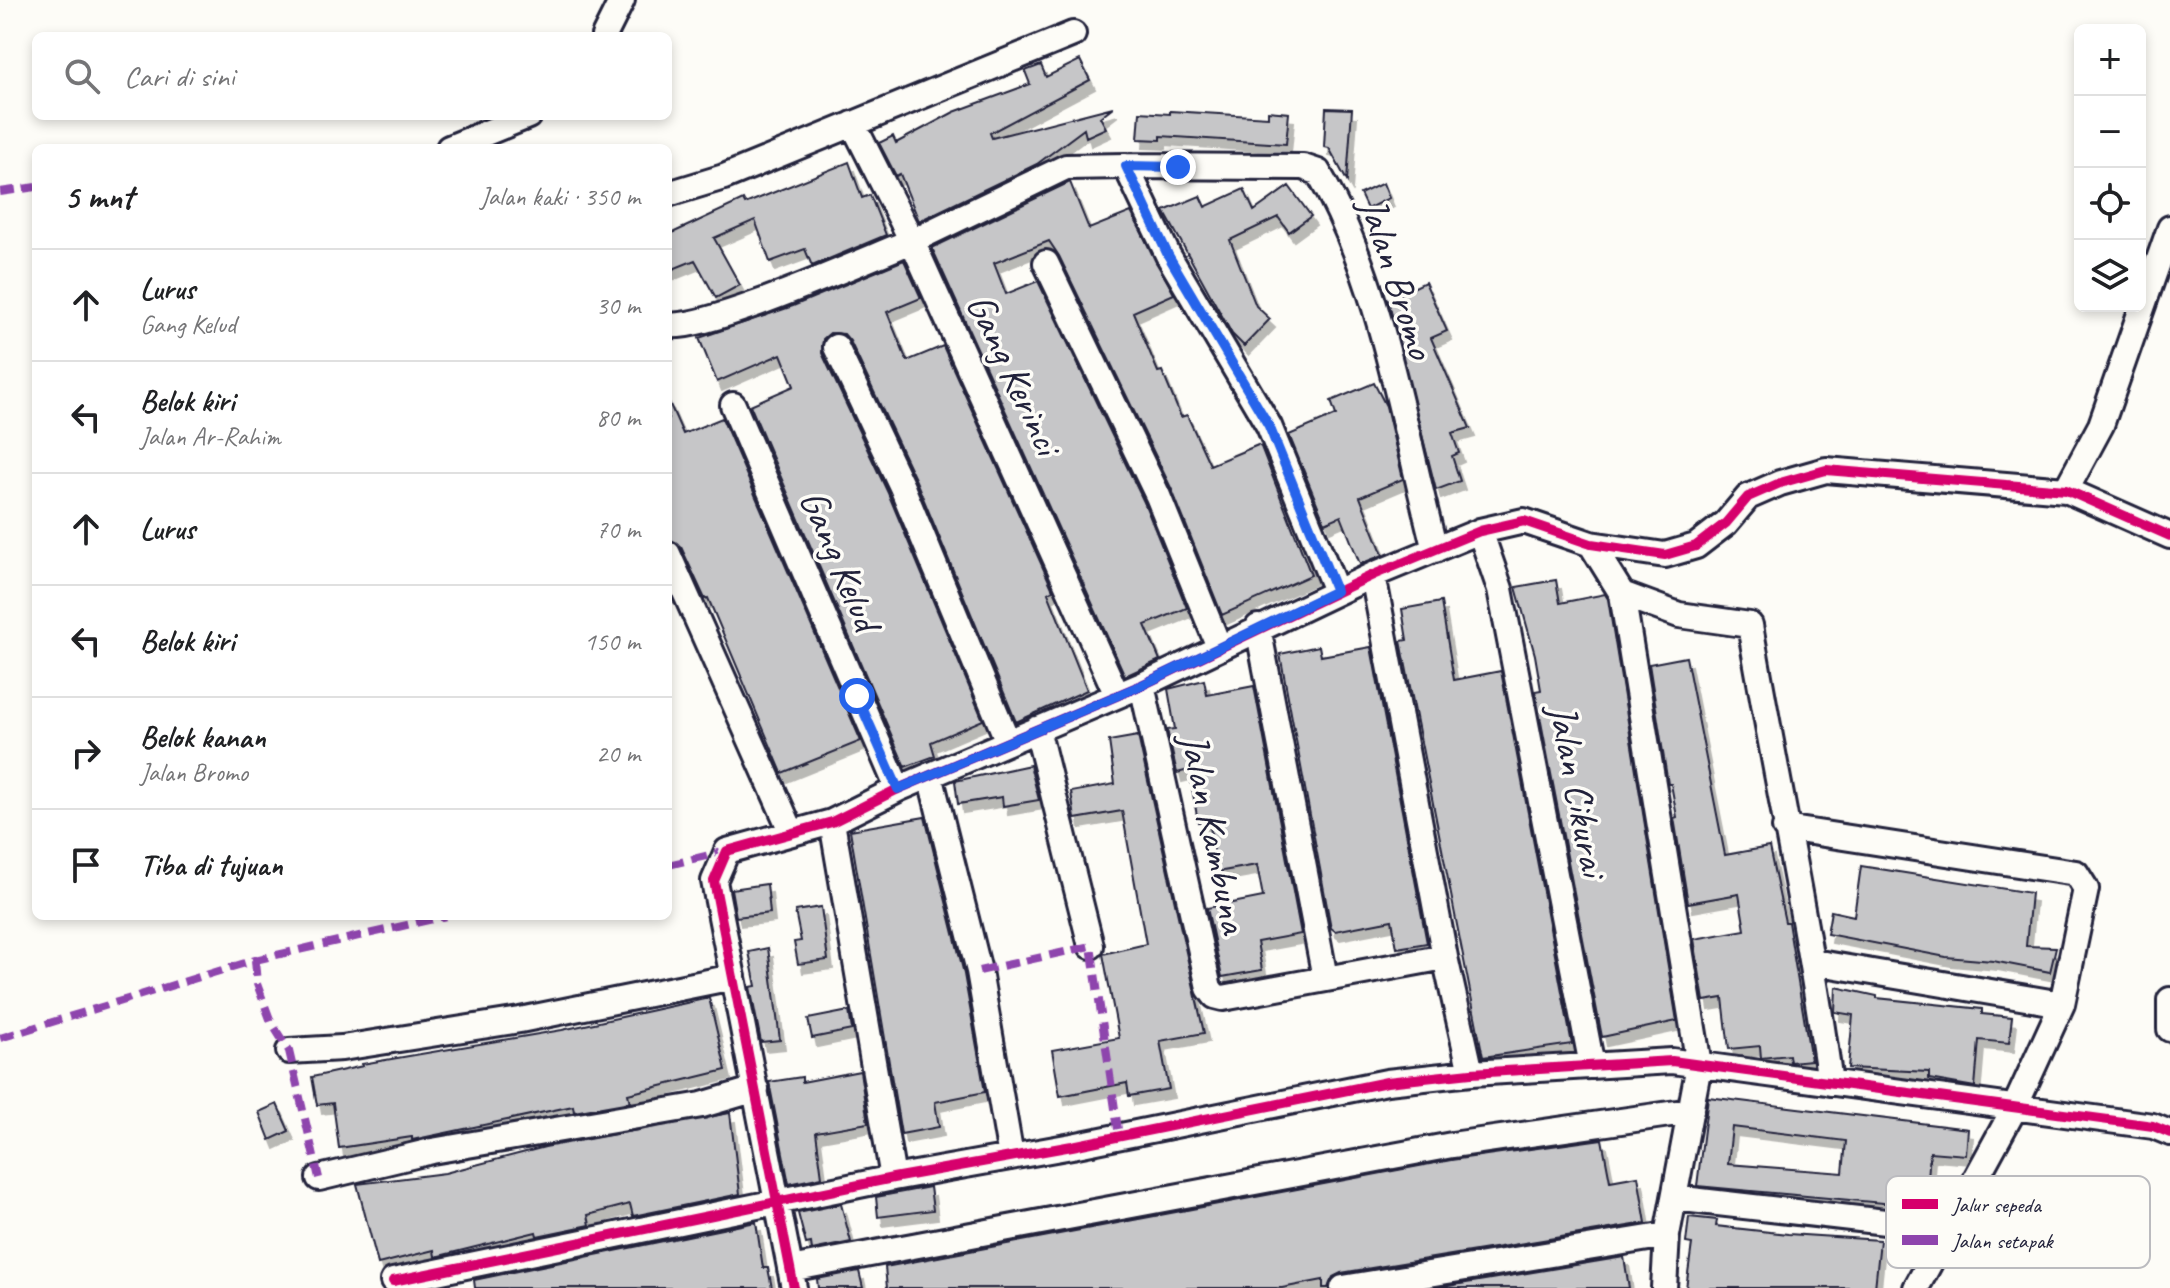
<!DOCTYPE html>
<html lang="id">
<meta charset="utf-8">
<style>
:root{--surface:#fff;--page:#f2f2f2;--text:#202124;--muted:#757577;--line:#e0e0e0}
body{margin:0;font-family:Caveat,sans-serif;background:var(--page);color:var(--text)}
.controls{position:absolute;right:24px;top:24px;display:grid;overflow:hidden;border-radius:12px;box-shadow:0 4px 12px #0003}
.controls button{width:72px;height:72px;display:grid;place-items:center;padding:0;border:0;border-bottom:2px solid var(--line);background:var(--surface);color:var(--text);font:40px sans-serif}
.stop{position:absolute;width:24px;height:24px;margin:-18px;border:6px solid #2563eb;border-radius:50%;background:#fff}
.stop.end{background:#2563eb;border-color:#fff;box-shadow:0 2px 8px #0008}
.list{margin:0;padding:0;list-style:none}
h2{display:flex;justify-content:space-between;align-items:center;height:104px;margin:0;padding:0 32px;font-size:34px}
h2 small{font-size:26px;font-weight:400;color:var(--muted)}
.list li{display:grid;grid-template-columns:52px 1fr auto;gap:24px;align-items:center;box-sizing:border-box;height:112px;padding:0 32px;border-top:2px solid var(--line)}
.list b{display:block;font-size:30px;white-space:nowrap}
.list p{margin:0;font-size:26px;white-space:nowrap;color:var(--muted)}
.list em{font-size:26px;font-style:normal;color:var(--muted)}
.icon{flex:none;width:44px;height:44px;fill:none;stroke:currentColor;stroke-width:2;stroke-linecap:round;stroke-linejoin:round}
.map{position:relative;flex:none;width:2170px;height:1288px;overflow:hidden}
.search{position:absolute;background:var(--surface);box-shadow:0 4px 12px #0003;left:32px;top:32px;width:640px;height:88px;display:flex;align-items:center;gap:20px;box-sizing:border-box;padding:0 28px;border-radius:12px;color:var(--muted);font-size:30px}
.panel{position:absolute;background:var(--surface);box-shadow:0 4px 12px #0003;left:32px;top:144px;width:640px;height:776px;border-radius:12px}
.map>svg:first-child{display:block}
</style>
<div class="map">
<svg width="2170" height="1288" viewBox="0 0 2170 1288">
<defs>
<filter id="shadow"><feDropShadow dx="5" dy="9" stdDeviation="0" flood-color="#0004"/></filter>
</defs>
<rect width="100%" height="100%" fill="#fdfcf7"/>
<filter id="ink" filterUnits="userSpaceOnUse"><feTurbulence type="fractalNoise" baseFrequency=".0125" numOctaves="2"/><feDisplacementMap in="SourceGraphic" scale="16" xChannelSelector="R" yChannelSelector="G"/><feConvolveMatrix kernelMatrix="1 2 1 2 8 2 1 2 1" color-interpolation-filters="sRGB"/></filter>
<g filter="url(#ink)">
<path fill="#c6c6c8" stroke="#22223b" stroke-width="2" fill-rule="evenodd" filter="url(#shadow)" d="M1080,60L1090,80L990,133L992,138L1113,107L1100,117L1106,128L1086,137L1084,129L1037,164L919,221L900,174L896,176L879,143L893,136L896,143L954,112L1030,84L1025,71L1041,65L1046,77Z
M1326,108L1352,109L1347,181L1329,148L1324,147Z
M1170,111L1268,117V111L1289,113L1286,144L1161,136V140L1138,139L1140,112L1170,114Z
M849,162L862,198L870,195L886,235L812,266L805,249L770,262L755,220L714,238L740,285L716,298L695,260L668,271V235L743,200L745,204Z
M1070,182L1089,229L1131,212L1174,294L1133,312L1158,372L1162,371L1181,417L1187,415L1210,465L1258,445L1261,447L1311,575L1222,615L1172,490L1059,256L1049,241L994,263L1006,294L1038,281L1144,502L1187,608L1145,625L1160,660L1125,676L932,248Z
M1383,183L1389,198L1367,209L1360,194Z
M1289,186L1311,216L1289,232L1278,217L1230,240L1256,306L1270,319L1244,346L1232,334L1164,211L1200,196L1205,207L1244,189L1254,211Z
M904,260L921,298L887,312L907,361L943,346L1053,590L1048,593L1087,690L1016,722L916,481L850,341L844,334L830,333L823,339L822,353L888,493L983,720L931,742L935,756L905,767L750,405L794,386L781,354L717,382L699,338L793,306Z
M1425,282L1447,331L1431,338L1470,428L1452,433L1459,453L1452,456L1460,481L1436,490L1388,300Z
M1374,383L1386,406L1403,479L1360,497L1383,555L1360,564L1341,516L1325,523L1289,435L1336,415L1331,401Z
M668,400L683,434L722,418L861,741L782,773L708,598L705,599L681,547L668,539Z
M1556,580L1560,603L1605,594L1608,599L1677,1021L1602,1037L1535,691L1541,690L1535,655L1516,587Z
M1441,602L1454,680L1501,671L1572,1044L1483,1057L1401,641L1407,640L1402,609Z
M1319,646L1321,656L1371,647L1427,943L1397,948L1392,920L1335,931L1331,928L1280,654Z
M1686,657L1725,855L1769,847L1785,922H1788L1811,1060L1790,1062L1789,1055L1761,1058L1760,1046L1729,1049L1723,998L1704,1001L1694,939L1745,930L1739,894L1688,903L1674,818L1677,817L1671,784H1668L1649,664Z
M1204,680L1207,695L1254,686L1301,934L1257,942L1262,970L1222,977L1207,908L1263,897L1257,865L1217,872L1209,820L1198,822L1189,770L1177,773L1167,730L1175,729L1168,689Z
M1138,736L1204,1033L1160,1041L1169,1089L1129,1096L1127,1083L1060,1096L1052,1050L1119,1038L1103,954L1146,944L1122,811L1075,819L1071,792L1115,784L1109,741Z
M1030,765L1039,800L1003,806L1002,797L958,804L955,781Z
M925,817L964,974L985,1092L935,1102L939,1127L901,1134L850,830Z
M1861,866L2031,893L2026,946L2056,947L2050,972L1993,961L1946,957L1827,934L1831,911L1854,916Z
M767,884L770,913L736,917L731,889Z
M821,907L828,960L798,964L794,942L801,941L795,911Z
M768,948L780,1040L761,1042L750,987L756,986L749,952Z
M1836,987L1877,996V998L1982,1009V1014L2012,1017L2009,1043L1979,1040L1975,1087L1929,1079V1072L1848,1068L1853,1015L1835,1012Z
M709,998L726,1070L628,1094L630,1102L574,1112L573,1106L412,1140V1137L339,1148L333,1103L317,1105L312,1077L363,1066L362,1064L562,1030Z
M849,1011L852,1030L812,1038L808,1019Z
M860,1071L868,1123L816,1132L822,1177L789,1184L769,1082L802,1077V1082Z
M1708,1097L1968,1129L1966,1155L1930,1152L1926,1207L1697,1186ZM1732,1127L1846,1141L1843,1173L1728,1164Z
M277,1104L289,1131L270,1140L259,1112Z
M730,1113L740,1194L633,1216L630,1204L588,1215L590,1225L537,1236L536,1232L435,1257L434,1250L378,1264L357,1184L445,1173L545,1147Z
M1602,1139L1610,1181L1638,1176L1646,1223L1341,1273L1333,1277L1328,1288H1323V1280L1282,1288H887L885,1267L1451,1160Z
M930,1187L933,1210L878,1217L876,1197Z
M841,1204L851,1242L812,1250L811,1243L806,1244L798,1213Z
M1689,1217L1717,1220L1716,1226L1788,1234L1880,1240L1875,1288H1686L1692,1244L1686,1243Z
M756,1222L763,1268H768L772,1288H475L474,1280Z
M1624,1257L1629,1288H1436Z
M859,1271L863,1288H818L817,1279Z"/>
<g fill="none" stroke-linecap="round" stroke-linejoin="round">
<defs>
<path id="street" d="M604,36L622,0
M449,148L528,116
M1126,166L1303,167L1318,172C1382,281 1403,427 1435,550
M668,194L724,177L1073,34
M1046,263L1158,496L1219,647
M668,325C707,331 866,259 912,241L853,124
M836,347L902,487L1008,742
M733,405L898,789
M2066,490L2101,425L2170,228
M1480,531L1500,589L1592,1066
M1591,544L1622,594L1679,615L1750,625C1776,778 1809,929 1830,1083
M668,554L792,833
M1373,575L1445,957L1471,1073
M1258,627L1325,978
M1142,685L1209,988L1215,996L1223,998L1445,957
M1117,695L912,241L1066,167L1126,166L1168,255L1269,426L1336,591
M1037,729L1091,946
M930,775L979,971L1011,1157
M832,822L893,1178
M1785,828L2076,873L2086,889L2062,1004L2014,1109L1916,1288
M1813,962L2062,1004
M2170,1000V1029
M289,1051L342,1048L520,1020L733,977
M319,1178L432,1151L702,1105L756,1089
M1674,1198L1947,1229
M790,1269L1452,1145L1691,1111
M393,1281L893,1178L1072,1146L1387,1082L1471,1073L1672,1061L2153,1126L2170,1133
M794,1288L714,881L727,851L832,822L898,789L1142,685L1373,575L1480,531L1524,521L1591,544L1665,555L1696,546L1726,523L1748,497L1780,483L1826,470L2066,490L2170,536
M1343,1288L1667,1235L1699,1065L1622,594
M1664,1288L1667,1235"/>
</defs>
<use href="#street" stroke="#22223b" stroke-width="30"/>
<use href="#street" stroke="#fdfcf7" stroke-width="24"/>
<path stroke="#8e44ad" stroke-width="8" stroke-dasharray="16 8" stroke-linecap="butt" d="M0,192L36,187
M668,865L727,851
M255,960L257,984L271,1022L289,1051L319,1178
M979,971L1091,946L1119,1136
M0,1038L255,960L446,916"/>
<defs>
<path id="cycleway" d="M393,1281L893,1178L1072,1146L1387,1082L1471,1073L1672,1061L2153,1126L2170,1133
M794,1288L714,881L727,851L832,822L898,789L1142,685L1373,575L1480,531L1524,521L1591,544L1665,555L1696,546L1726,523L1748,497L1780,483L1826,470L2066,490L2170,536"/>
</defs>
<use href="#cycleway" stroke="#fdfcf7" stroke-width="15"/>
<use href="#cycleway" stroke="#d6006c" stroke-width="10"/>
</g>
</g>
<g fill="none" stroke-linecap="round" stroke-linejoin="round" filter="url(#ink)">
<path stroke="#2563eb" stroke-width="10" d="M857,696L898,789L1142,685L1336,591L1269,426L1168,255L1126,166L1178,167"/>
</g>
<g text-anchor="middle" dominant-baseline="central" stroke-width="7" stroke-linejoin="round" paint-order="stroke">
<g font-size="40" fill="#22223b" stroke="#fdfcf7">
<text transform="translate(1397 278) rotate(72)">Jalan Bromo</text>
<text transform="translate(1014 374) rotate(65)">Gang Kerinci</text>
<text transform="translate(840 560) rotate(67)">Gang Kelud</text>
<text transform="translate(1578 790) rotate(79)">Jalan Cikurai</text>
<text transform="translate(1214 833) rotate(78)">Jalan Kambuna</text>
</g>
</g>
<rect x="1886" y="1176" width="264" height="92" rx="12" fill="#fdfcf7" stroke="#bbbbbf" stroke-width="2"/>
<rect x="1902" y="1199" width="36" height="10" fill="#d6006c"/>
<rect x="1902" y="1235" width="36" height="10" fill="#8e44ad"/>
<g font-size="22" fill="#22223b">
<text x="1952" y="1212">Jalur sepeda</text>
<text x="1952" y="1248">Jalan setapak</text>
</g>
</svg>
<div class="controls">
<button>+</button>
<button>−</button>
<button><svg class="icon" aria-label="locate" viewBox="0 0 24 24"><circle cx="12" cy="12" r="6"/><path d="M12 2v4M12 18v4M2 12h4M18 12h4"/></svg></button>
<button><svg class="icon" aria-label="layers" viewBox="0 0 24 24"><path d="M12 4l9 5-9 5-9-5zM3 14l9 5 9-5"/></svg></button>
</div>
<div class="stop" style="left:857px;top:696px"></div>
<div class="stop end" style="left:1178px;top:167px"></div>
<div class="search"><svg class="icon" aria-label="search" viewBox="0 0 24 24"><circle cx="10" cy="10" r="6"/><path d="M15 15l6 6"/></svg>Cari di sini</div>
<section class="panel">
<h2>5 mnt<small>Jalan kaki · 350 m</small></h2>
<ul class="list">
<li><svg class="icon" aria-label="ahead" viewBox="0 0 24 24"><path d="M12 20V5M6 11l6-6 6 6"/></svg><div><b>Lurus</b><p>Gang Kelud</p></div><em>30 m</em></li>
<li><svg class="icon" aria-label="left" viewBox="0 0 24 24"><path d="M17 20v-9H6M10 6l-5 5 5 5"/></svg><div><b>Belok kiri</b><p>Jalan Ar-Rahim</p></div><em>80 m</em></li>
<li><svg class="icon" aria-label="ahead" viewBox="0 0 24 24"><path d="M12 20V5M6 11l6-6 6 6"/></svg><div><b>Lurus</b></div><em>70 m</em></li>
<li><svg class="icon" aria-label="left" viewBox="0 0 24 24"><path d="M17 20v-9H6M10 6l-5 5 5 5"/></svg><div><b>Belok kiri</b></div><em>150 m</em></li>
<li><svg class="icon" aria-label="right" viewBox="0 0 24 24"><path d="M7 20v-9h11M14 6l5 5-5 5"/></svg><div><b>Belok kanan</b><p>Jalan Bromo</p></div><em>20 m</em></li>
<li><svg class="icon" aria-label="arrive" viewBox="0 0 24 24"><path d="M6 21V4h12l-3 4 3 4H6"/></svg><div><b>Tiba di tujuan</b></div></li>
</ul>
</section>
</div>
